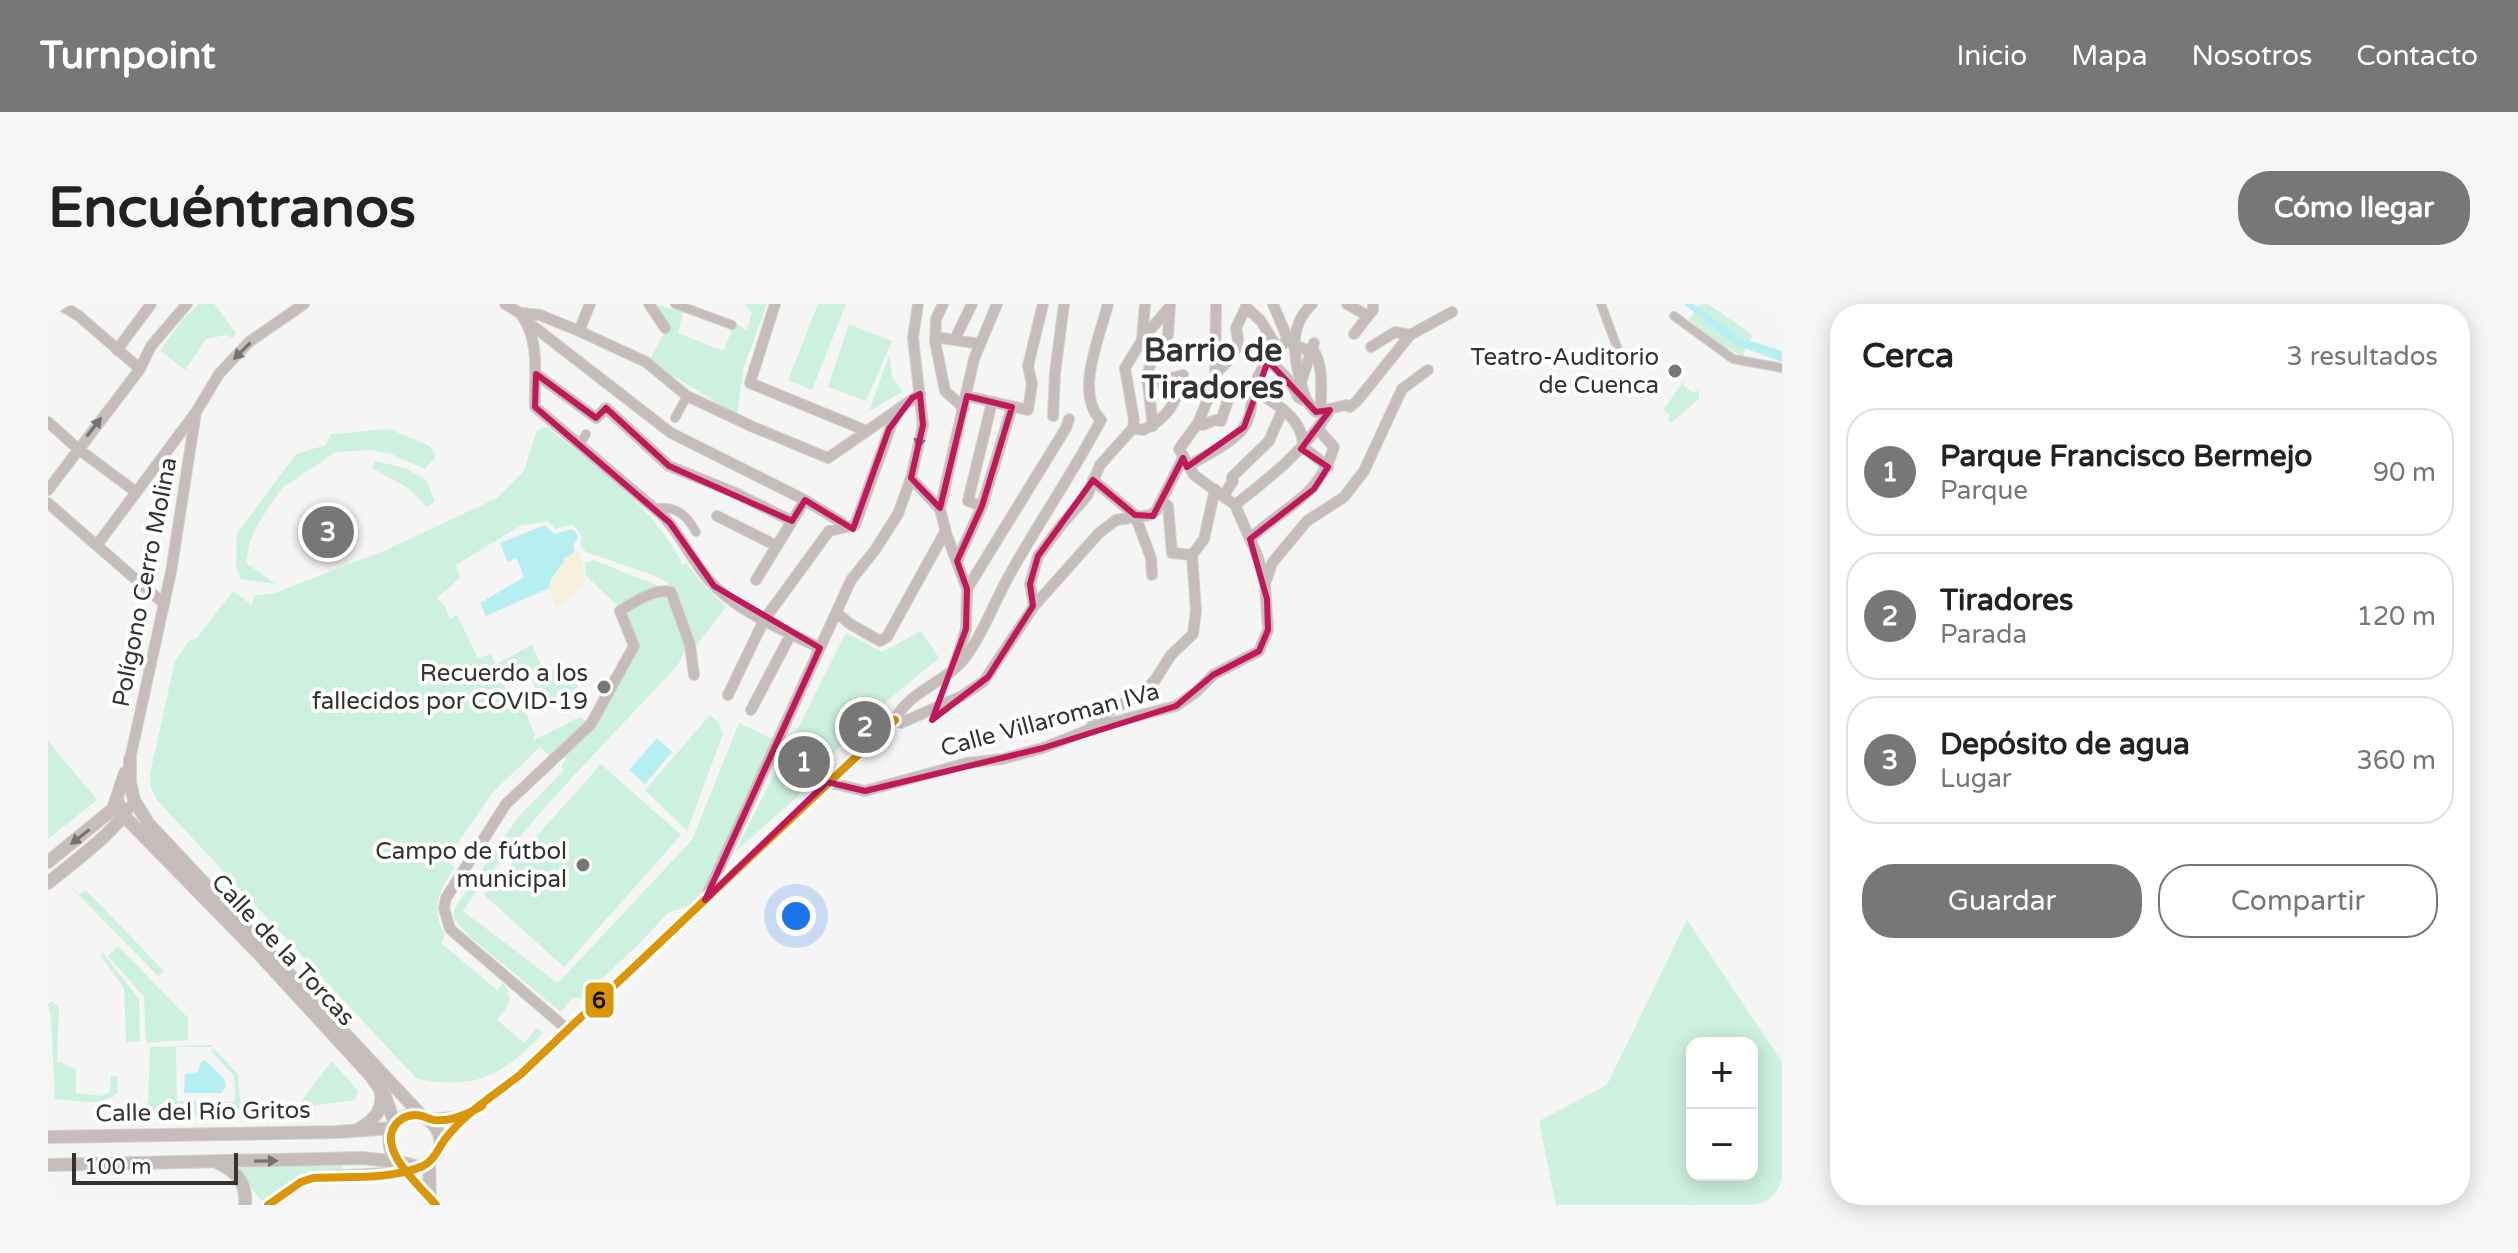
<!DOCTYPE html>
<html lang="es">
<meta charset="utf-8">
<style>
:root{--surface:#fff;--page:#f6f6f6;--text:#222;--muted:#767676;--line:#e0e0e0;--accent:#777778}
body{margin:0;font-family:"Varela Round",sans-serif;background:var(--page);color:var(--text)}
.controls{position:absolute;right:24px;bottom:24px;display:grid;overflow:hidden;border-radius:16px;box-shadow:0 4px 20px #0003}
.controls button{width:72px;height:72px;display:grid;place-items:center;padding:0;border:0;border-bottom:2px solid var(--line);background:var(--surface);color:var(--text);font:40px sans-serif}
.scale{position:absolute;left:24px;bottom:20px;width:166px;box-sizing:border-box;padding-left:8px;border:4px solid #333334;border-top:0;font-size:22px;line-height:28px;white-space:nowrap;color:#333334;-webkit-text-stroke:6px #fff;paint-order:stroke}
.you{position:absolute;left:748px;top:612px;width:28px;height:28px;margin:-20px;border:6px solid #fff;border-radius:50%;background:#1a73e8;box-shadow:0 0 0 12px #1a73e833}
.badge{display:grid;place-items:center;width:52px;height:52px;border-radius:50%;background:var(--accent);color:#fff;font-size:26px;font-weight:700}
.pin{position:absolute;translate:-50% -50%;border:4px solid #fff;box-shadow:0 2px 8px #0006}
.list{margin:0;padding:0;list-style:none}
h2{display:flex;justify-content:space-between;align-items:center;height:104px;margin:0;padding:0 32px;font-size:34px}
h2 small{font-size:26px;font-weight:400;color:var(--muted)}
.list li{display:grid;grid-template-columns:52px 1fr auto;gap:24px;align-items:center;box-sizing:border-box;height:128px;margin:0 16px 16px;padding:0 16px;border:2px solid var(--line);border-radius:32px}
.list b{display:block;font-size:30px;white-space:nowrap}
.list p{margin:0;font-size:26px;white-space:nowrap;color:var(--muted)}
.list em{font-size:26px;font-style:normal;color:var(--muted)}
.actions{display:flex;gap:16px;padding:24px 32px}
.actions a{flex:1;padding:18px 0;border:2px solid var(--accent);border-radius:32px;text-align:center;font-size:28px;color:var(--accent)}
.actions .main{background:var(--accent);color:#fff}
.map{position:relative;flex:none;width:1734px;height:901px;overflow:hidden;border-radius:32px}
header{display:flex;align-items:center;gap:48px;box-sizing:border-box;height:112px;padding:0 40px;background:var(--accent);color:#fff}
header strong{font-size:38px}
nav{display:flex;gap:44px;margin-inline-start:auto;font-size:28px}
.intro{display:flex;align-items:center;justify-content:space-between;box-sizing:border-box;height:192px;padding:0 48px}
h1{margin:0;font-size:56px}
.button{padding:20px 36px;border-radius:32px;background:var(--accent);color:#fff;font-size:28px;font-weight:700}
main{display:flex;gap:48px;padding:0 48px}
aside{flex:1;background:var(--surface);border-radius:32px;box-shadow:0 4px 20px #0003}
.map>svg:first-child{display:block}
</style>
<header>
<strong>Turnpoint</strong>
<nav><a>Inicio</a><a>Mapa</a><a>Nosotros</a><a>Contacto</a></nav>
</header>
<div class="intro"><h1>Encuéntranos</h1><a class="button">Cómo llegar</a></div>
<main>
<div class="map">
<svg width="1734" height="901" viewBox="0 0 1734 901">
<rect width="100%" height="100%" fill="#f5f5f6"/>
<path fill="#cdf1df" fill-rule="evenodd" d="M151,0H166L188,29L185,34L178,31L158,35L137,66L112,46L136,14Z
M607,0L635,8L630,29L675,47L687,19L699,26L704,9L696,0H719L696,62L689,111L601,57L620,22Z
M770,0H798L764,86L740,76Z
M1652,0H1660L1705,31L1694,52L1666,37L1641,15Z
M801,20L844,37L818,97L780,83Z
M841,51L844,72L854,88L821,107Z
M1635,78L1636,82L1646,89L1651,86V95L1623,119L1620,116L1622,111L1615,106Z
M496,123L500,124C549,165 606,202 635,261L638,258L651,276L678,303L647,343L637,346L630,361C556,441 477,517 415,607L510,679L644,536L691,419L729,437L657,596L620,609L591,640L532,695L525,693L513,708L422,633L406,615V605L471,512L516,466L513,463L518,455L514,450L504,454L492,443L445,488L398,556L407,563C391,586 382,605 397,631L393,639L449,686L455,679C467,699 461,699 449,716L476,739L489,724L495,729C454,772 429,786 369,775L108,495L103,484L102,470L127,357L141,337L149,334L185,287L204,301L206,291L224,290L338,246L449,194L476,167L489,126ZM500,217L507,225L524,220L534,232L532,240L538,248L605,271L619,278L629,292L615,287L572,307L586,342L543,420L532,413L484,437L487,431L471,393L453,401L452,399L461,392L456,382L494,363L484,341L445,362L447,359L443,350L430,354L409,311L402,315L396,301L389,294L412,274L408,261L472,222Z
M341,125L382,142L388,152L377,165L343,150L324,146L288,148L234,184L211,218L202,237L198,259L228,280L193,275L188,263L189,229L248,150L278,141L283,130C303,129 321,126 341,125Z
M327,157L357,164L378,176L387,197L379,203L360,184L324,164Z
M545,256L610,282L609,286L570,302L538,272L537,259Z
M873,327L891,354L810,421L748,494L687,548L798,329L834,348Z
M519,360L534,391L498,406L484,376Z
M662,411L671,419L675,430L639,527L597,486Z
M0,437L49,496L0,535Z
M553,460L633,531L516,663L436,591Z
M19,579L31,590L38,586L116,667L110,672Z
M1639,616L1734,758V901H1508L1491,817L1559,781ZM1644,739H1704V871H1644Z
M70,642L140,714V736L98,739L96,693L60,652Z
M55,649L91,695L92,737L78,738L76,684L52,651Z
M4,697L11,704L9,757L28,765V789L54,792L62,787L63,772L69,771L70,788C56,804 26,796 7,795L3,714L0,700Z
M163,741L164,743H128L129,797L187,798L186,772L163,747L166,745L190,770L193,809L78,814L80,803L100,799L102,743Z
M284,757L310,787L307,796L248,804Z
M294,861L295,867C251,869 249,869 216,899C205,889 201,876 190,864Z"/>
<path fill="#f5f0dc" d="M531,247L538,277L522,295L508,303L501,284L503,275L512,266L517,253Z"/>
<path fill="#b5eff1" d="M1636,0H1646L1693,34L1734,47V58L1686,40Z
M497,221L506,230L524,225L531,232L525,242L527,248L515,255L516,258L503,275L501,284L438,312L432,299L476,273L468,254L460,258L452,239Z
M609,434L624,448L597,480L581,466Z
M157,756L176,775L178,782L173,789H136L137,770L150,768L153,758Z"/>
<g fill="none" stroke-linecap="round" stroke-linejoin="round">
<defs>
<path id="pedestrian" d="M5,0L6,1
M627,0L684,21
M1553,0L1573,54
M1626,12L1685,55L1734,64
M627,114L639,92
M531,142L538,130
M607,204C628,202 638,210 648,228"/>
<path id="minor" d="M11,0L31,12L92,65
M457,0L472,9L492,11L531,27L598,58L639,92L703,122L780,154L819,127
M601,0L617,24
M727,0L702,79L819,127L872,90
M895,0L888,15L887,37L897,87L916,104
M1168,0L1167,78L1150,119L1131,145L1146,171L1187,201L1210,253L1217,280
M1198,0V3L1213,17L1230,45
M1225,0L1241,38L1263,48L1266,47C1277,67 1272,86 1273,108
M1264,0C1241,22 1245,48 1252,76C1256,91 1257,97 1268,108L1298,101L1302,103L1309,97L1362,31L1347,28L1323,43
M1299,0L1320,12L1325,6V0
M472,9C493,36 486,72 487,103L614,211C633,230 643,256 661,276C689,308 734,325 772,344
M481,19L623,129L757,196L793,218L797,223
M531,27L542,0
M1306,30L1320,12
M1362,31L1404,8
M887,33L932,40
M1095,34L1120,5
M907,35L924,0
M69,46L103,0
M1220,57C1234,68 1243,76 1250,93L1255,96
M1169,68L1178,59L1188,44L1190,35L1188,24L1198,3
M488,70L548,114L558,104L621,162L685,188L744,217
M1253,78L1266,39
M1205,86C1227,99 1256,114 1255,143L1280,163
M919,92L980,106L984,80L980,62L995,0
M1005,112L1007,69L1016,0
M0,118L29,144L88,188
M1150,119L1155,121L1167,116L1173,117L1181,93
M1105,122L1099,73L1102,61L1120,31L1122,0
M1085,124L1095,126C1121,114 1129,97 1135,71L1109,78L1099,77
M1140,162C1157,151 1184,140 1196,123C1204,112 1203,99 1205,87C1209,66 1225,50 1240,35
M863,174L892,205
M1045,176L1087,211L1103,254L1104,271
M0,186L92,65L103,42L139,0
M1176,191L1185,177L1184,173L1221,137L1235,105
M1114,197L1120,202L1124,249L1144,251
M0,199L115,299
M1187,201C1224,172 1257,146 1282,106
M934,202L920,197L944,98
M669,212L729,242
M1202,235C1239,200 1270,195 1286,143L1270,125
M49,241L148,108L171,70L201,38L256,0
M909,257L934,202L964,103
M708,276L757,196
M919,285L1018,124L1021,115
M986,302L982,280L990,252L1014,220L1039,192L1052,161L1085,124L1086,116L1077,64L1094,36L1097,0
M789,309L802,320L832,337L839,333L897,228
M906,363L918,325L919,285L899,232L892,205L926,55L949,0
M680,391L716,316L781,227L807,221L848,108
M703,406L743,330
M847,416L853,419L914,392L936,377L986,302L1051,229L1068,216L1102,211L1108,207L1135,154
M1043,423L1056,410L1094,389L1107,376L1123,351L1145,330L1148,307L1144,251L1156,235L1167,185
M82,455L123,268L148,108
M779,478L817,487L919,459L954,455L995,444L1050,422L1128,402L1148,388L1165,371L1211,347L1220,326L1217,280L1224,259L1259,217L1296,193L1316,167L1354,85L1380,66
M659,591L803,276L827,246L850,210L863,174L875,121L865,34L870,0
M520,726L402,625L396,604L398,594L458,500L543,420L586,342L572,307C586,298 607,284 623,288L642,341L646,371
M380,815L418,812
M393,840L407,822L473,770L520,726L847,416C861,386 901,378 919,351C937,326 947,296 962,270C991,218 1025,169 1053,116C1026,90 1052,32 1060,0"/>
<path id="tertiary" d="M82,478L86,496L100,519L374,812
M82,483V455
M69,496L76,512L210,649L322,771L337,792L347,820
M0,558L65,505L77,469
M0,579C18,564 71,525 79,505
M311,825C327,815 337,805 332,786
M0,833L289,828L344,824
M170,859C189,868 199,879 197,901
M381,859L382,895
M0,861L314,854L352,858L370,863
M220,901L253,878L265,874L354,869C431,851 372,785 346,822C341,829 340,838 343,846C349,861 372,882 382,895"/>
</defs>
<use href="#pedestrian" stroke="#d2d2d3" stroke-width="10"/>
<use href="#minor" stroke="#d2d2d3" stroke-width="12"/>
<use href="#tertiary" stroke="#d2d2d3" stroke-width="14"/>
<use href="#pedestrian" stroke="#c6bdbb" stroke-width="8"/>
<use href="#minor" stroke="#c6bdbb" stroke-width="10"/>
<use href="#tertiary" stroke="#c6bdbb" stroke-width="12"/>
<defs>
<path id="bus-1" d="M220,901L253,878L265,874C300,872 342,876 375,862C387,856 390,844 398,834C418,808 448,790 473,770L847,416
M388,901C373,883 331,848 346,823C351,815 359,811 368,811C374,811 380,815 386,816C403,818 420,810 434,802"/>
</defs>
<use href="#bus-1" stroke="#fff" stroke-width="14"/>
<use href="#bus-1" stroke="#da9508" stroke-width="8"/>
</g>
<defs><path id="oneway-solid" d="M-6-.8H1V-3.2L6.5 0L1 3.2V.8H-6Z" transform="scale(2)"/></defs>
<g fill="#757171">
<use href="#oneway-solid" transform="translate(194 47) rotate(135)"/>
<use href="#oneway-solid" transform="translate(46 123) rotate(-52)"/>
<use href="#oneway-solid" transform="translate(872 133) rotate(102)"/>
<use href="#oneway-solid" transform="translate(32 533) rotate(142)"/>
<use href="#oneway-solid" transform="translate(218 857) rotate(-1)"/>
</g>
<path fill="none" stroke="#c2185b" stroke-width="6" stroke-linejoin="round" d="M1220,57L1268,108L1282,106L1253,145L1280,163L1266,185L1202,235L1219,295L1220,326L1211,347L1165,371L1128,402L995,444L817,487L779,478L657,596L772,344L666,282L622,219L487,103L488,70L548,114L558,104L621,162L744,217L757,196L805,225L841,125L864,94L872,90L875,121L863,174L892,204L919,92L964,103L934,202L909,257L919,285L918,325L884,416L940,373L985,302L982,280L990,252L1045,176L1087,211L1105,212L1135,154L1139,163L1196,123Z"/>
<g fill="#777778" stroke="#fff" stroke-width="3">
<circle cx="1627" cy="67" r="8"/>
<circle cx="556" cy="383" r="8"/>
<circle cx="535" cy="561" r="8"/>
</g>
<g text-anchor="middle" dominant-baseline="central" stroke-width="8" stroke-linejoin="round" paint-order="stroke">
<g font-size="24" fill="#333334" stroke="#fff" text-anchor="end">
<text x="1611" y="53">Teatro-Auditorio<tspan x="1611" dy="28">de Cuenca</tspan></text>
<text x="540" y="369">Recuerdo a los<tspan x="540" dy="28">fallecidos por COVID-19</tspan></text>
<text x="519" y="547">Campo de fútbol<tspan x="519" dy="28">municipal</tspan></text>
</g>
<g font-size="24" fill="#333334" stroke="#fff">
<text transform="translate(97 278) rotate(-79)">Polígono Cerro Molina</text>
<text transform="translate(1002 416) rotate(-15)">Calle Villaroman IVa</text>
<text transform="translate(235 646) rotate(47)">Calle de la Torcas</text>
<text transform="translate(155 808) rotate(-1)">Calle del Río Gritos</text>
</g>
<g font-size="32" font-weight="bold" fill="#333334" stroke="#fff">
<text x="1165" y="47">Barrio de<tspan x="1165" dy="37">Tiradores</tspan></text>
</g>
</g>
<rect stroke="#fff" stroke-width="3" x="536" y="677" width="31" height="38" rx="8" fill="#da9508"/>
<g font-size="22" text-anchor="middle" font-weight="bold" fill="#111">
<text x="551" y="704">6</text>
</g>
</svg>
<div class="controls">
<button>+</button>
<button>−</button>
</div>
<div class="scale">100 m</div>
<div class="you"></div>
<div class="pin badge" style="left:756px;top:458px">1</div>
<div class="pin badge" style="left:817px;top:423px">2</div>
<div class="pin badge" style="left:280px;top:228px">3</div>
</div>
<aside>
<h2>Cerca<small>3 resultados</small></h2>
<ul class="list">
<li><span class="badge">1</span><div><b>Parque Francisco Bermejo</b><p>Parque</p></div><em>90 m</em></li>
<li><span class="badge">2</span><div><b>Tiradores</b><p>Parada</p></div><em>120 m</em></li>
<li><span class="badge">3</span><div><b>Depósito de agua</b><p>Lugar</p></div><em>360 m</em></li>
</ul>
<div class="actions"><a class="main">Guardar</a><a>Compartir</a></div>
</aside>
</main>
